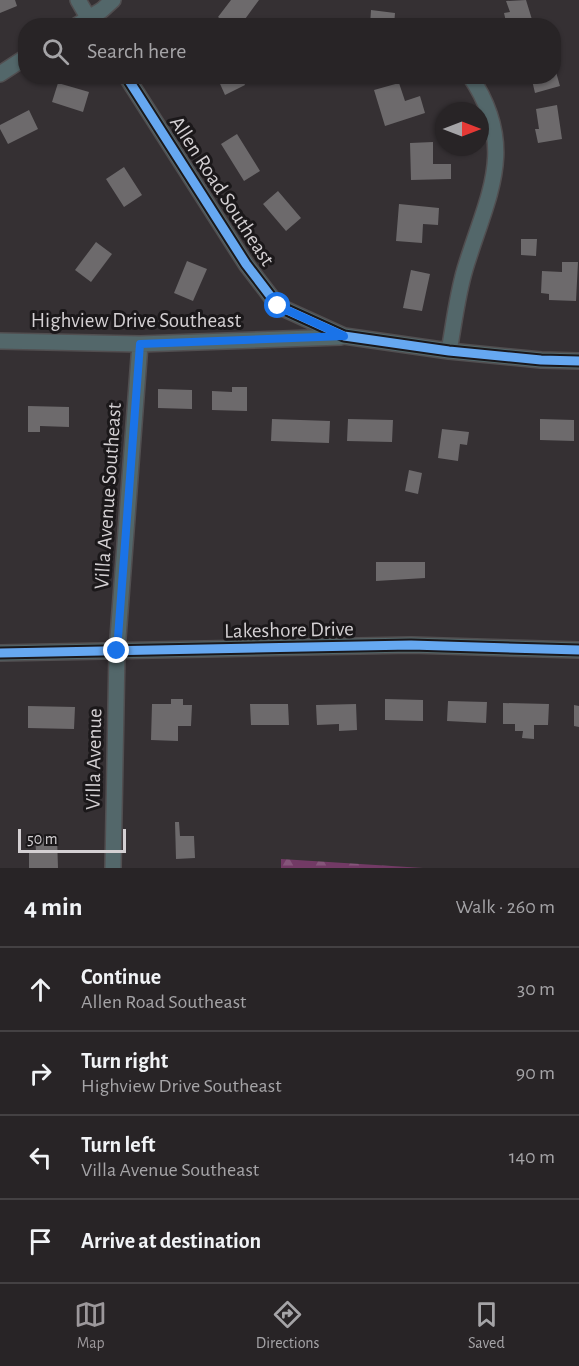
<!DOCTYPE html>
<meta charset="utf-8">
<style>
:root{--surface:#282426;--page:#343032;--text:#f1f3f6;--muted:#a5a4a7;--line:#444143;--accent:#9c989b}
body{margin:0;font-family:"Alegreya Sans",sans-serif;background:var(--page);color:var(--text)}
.compass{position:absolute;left:435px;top:102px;width:54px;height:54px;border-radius:50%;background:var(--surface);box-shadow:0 2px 4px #0004;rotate:90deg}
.scale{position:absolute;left:18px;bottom:15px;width:108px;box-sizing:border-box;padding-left:6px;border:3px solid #d4d0d3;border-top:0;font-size:16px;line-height:21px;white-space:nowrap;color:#d4d0d3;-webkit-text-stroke:4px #1b181a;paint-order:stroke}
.stop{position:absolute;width:18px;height:18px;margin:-14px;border:4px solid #1a73e8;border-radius:50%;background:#fff}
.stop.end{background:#1a73e8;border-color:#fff;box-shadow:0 2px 6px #0008}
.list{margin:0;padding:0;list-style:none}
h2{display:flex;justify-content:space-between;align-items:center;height:78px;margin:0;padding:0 24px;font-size:26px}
h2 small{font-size:20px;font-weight:400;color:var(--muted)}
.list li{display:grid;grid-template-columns:39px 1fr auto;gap:18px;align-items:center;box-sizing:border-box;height:84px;padding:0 24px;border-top:2px solid var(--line)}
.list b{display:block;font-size:22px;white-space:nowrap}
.list p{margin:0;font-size:20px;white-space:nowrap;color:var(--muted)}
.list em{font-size:20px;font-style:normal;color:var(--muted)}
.icon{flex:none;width:33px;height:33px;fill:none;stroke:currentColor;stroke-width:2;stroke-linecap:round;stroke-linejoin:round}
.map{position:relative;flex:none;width:579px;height:868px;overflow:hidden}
.search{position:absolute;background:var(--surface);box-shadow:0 2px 4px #0004;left:18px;right:18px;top:18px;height:66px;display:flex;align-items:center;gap:15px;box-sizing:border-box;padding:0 21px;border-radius:24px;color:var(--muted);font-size:22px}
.sheet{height:414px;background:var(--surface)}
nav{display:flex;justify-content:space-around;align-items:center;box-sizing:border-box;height:84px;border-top:2px solid var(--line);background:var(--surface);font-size:16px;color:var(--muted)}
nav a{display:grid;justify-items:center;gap:3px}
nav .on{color:var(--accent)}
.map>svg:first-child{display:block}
</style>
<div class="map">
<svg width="579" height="868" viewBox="0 0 579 868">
<defs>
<pattern id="forest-firs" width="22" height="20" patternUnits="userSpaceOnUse" patternTransform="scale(1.5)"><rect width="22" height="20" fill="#723a65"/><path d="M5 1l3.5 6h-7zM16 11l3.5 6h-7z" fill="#85557a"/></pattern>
</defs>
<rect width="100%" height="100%" fill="#353033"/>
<path fill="url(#forest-firs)" d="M281,859L423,868H281Z"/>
<path fill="#6d6a6c" d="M0,0H15L17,6L0,13Z
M231,0H259L240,26H229L218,17Z
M526,0L534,26H507L504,13L510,12L506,1Z
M371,10L395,13L394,26H370Z
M554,65L560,86L535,93L531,76H554Z
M241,76L245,85L225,95L217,77Z
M58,83L89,92L83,112L52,102Z
M399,83L405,101L420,96L425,113L385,126L374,90Z
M557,105L562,139L538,143L535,129H539L536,109Z
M29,110L38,129L8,144L0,129V125Z
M237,134L260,171L244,181L221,144Z
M433,142V164H451V179L411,180L410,143Z
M124,167L142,195L124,207L106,179Z
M278,191L301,218L286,231L263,204Z
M399,204L439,208L438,225L423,224L422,243L396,241Z
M521,239H537L536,256L521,255Z
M96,242L112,254L91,282L75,270Z
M187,261L207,269L193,301L174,293Z
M562,262H578L576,301L549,300V294L541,293L542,271L562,272Z
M411,270L430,274L422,311L403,308Z
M232,387H247V411L212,410V391L232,392Z
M158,389L192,390V409L158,408Z
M28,406L69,407V427L40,426V432H28Z
M272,419L330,421L329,443L271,441Z
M348,419L393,420L392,442L347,441Z
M540,419L574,420V441L540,440Z
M442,429L469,432L467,445L460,444L458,461L438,458Z
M409,470L422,473L418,494L405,491Z
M376,562H425V578L376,581Z
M171,699H183V705H192L191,726H178V741L151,740L152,704H171Z
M385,699L423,700V721L385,720Z
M448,701L487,702L486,723L447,721Z
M503,703L549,704L548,725H534V739L522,738L523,731H515V724H503Z
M250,704H288L289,725H251Z
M356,704L357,730L339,731V724L317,725L316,705Z
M574,705L579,706V727L574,726Z
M28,706L75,707L74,729L28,728Z
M175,822H179L180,836H194L195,858L176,859Z
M57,837L58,868H29V851H36L35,838Z"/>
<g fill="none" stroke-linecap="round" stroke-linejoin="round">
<defs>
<path id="minor" d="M78,0L93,26
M76,26L102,10L113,0
M0,74L26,57
M126,76L246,264L278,306L344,336L449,351L541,360L579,361
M0,341L140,344L341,337
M449,351C454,324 457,296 465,269C487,196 519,148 470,76
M0,653L411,645L579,650
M113,868L117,651L140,344"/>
</defs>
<use href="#minor" stroke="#514e50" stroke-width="18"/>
<use href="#minor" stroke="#53676a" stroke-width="15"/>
<defs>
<path id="cycleway" d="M126,76L246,264L278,306L344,336L449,351L541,360L579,361
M0,653L411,645L579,650"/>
</defs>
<use href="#cycleway" stroke="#1b181a" stroke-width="13"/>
<use href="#cycleway" stroke="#66a8f1" stroke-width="9"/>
</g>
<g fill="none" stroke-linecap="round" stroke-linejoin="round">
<path stroke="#1a73e8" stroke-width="8" d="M117,651L140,344L344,336L278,306"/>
</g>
<g text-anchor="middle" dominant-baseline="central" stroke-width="6" stroke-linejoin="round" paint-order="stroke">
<g font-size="21" fill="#d4d0d3" stroke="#1b181a">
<text transform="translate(222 191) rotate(57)">Allen Road Southeast</text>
<text x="136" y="320">Highview Drive Southeast</text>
<text transform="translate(108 496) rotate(-86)">Villa Avenue Southeast</text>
<text transform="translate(289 630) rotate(-1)">Lakeshore Drive</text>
<text transform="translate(94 759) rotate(-89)">Villa Avenue</text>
</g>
</g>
</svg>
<svg class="compass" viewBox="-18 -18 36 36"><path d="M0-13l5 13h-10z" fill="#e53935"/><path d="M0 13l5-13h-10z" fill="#a5a4a7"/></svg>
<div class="scale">50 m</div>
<div class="stop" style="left:278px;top:306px"></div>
<div class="stop end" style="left:117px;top:651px"></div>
<div class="search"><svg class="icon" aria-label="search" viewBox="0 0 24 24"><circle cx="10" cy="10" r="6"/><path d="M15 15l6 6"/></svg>Search here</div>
</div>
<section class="sheet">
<h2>4 min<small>Walk · 260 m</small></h2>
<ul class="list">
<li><svg class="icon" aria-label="ahead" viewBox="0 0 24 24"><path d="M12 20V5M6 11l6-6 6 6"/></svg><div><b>Continue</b><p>Allen Road Southeast</p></div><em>30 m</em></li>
<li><svg class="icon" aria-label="right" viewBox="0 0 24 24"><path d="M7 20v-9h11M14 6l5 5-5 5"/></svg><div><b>Turn right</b><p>Highview Drive Southeast</p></div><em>90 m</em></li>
<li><svg class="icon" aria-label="left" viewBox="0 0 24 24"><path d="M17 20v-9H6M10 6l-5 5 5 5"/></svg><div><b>Turn left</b><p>Villa Avenue Southeast</p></div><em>140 m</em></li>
<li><svg class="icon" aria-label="arrive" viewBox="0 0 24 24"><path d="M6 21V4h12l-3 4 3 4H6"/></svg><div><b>Arrive at destination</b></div></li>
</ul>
</section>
<nav>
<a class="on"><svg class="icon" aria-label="map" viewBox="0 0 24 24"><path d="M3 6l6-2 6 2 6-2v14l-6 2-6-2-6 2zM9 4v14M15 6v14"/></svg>Map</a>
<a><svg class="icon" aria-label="directions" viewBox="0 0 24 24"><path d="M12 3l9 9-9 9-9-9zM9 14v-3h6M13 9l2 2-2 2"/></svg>Directions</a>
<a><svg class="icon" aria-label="saved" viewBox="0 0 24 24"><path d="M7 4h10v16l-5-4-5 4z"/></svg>Saved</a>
</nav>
